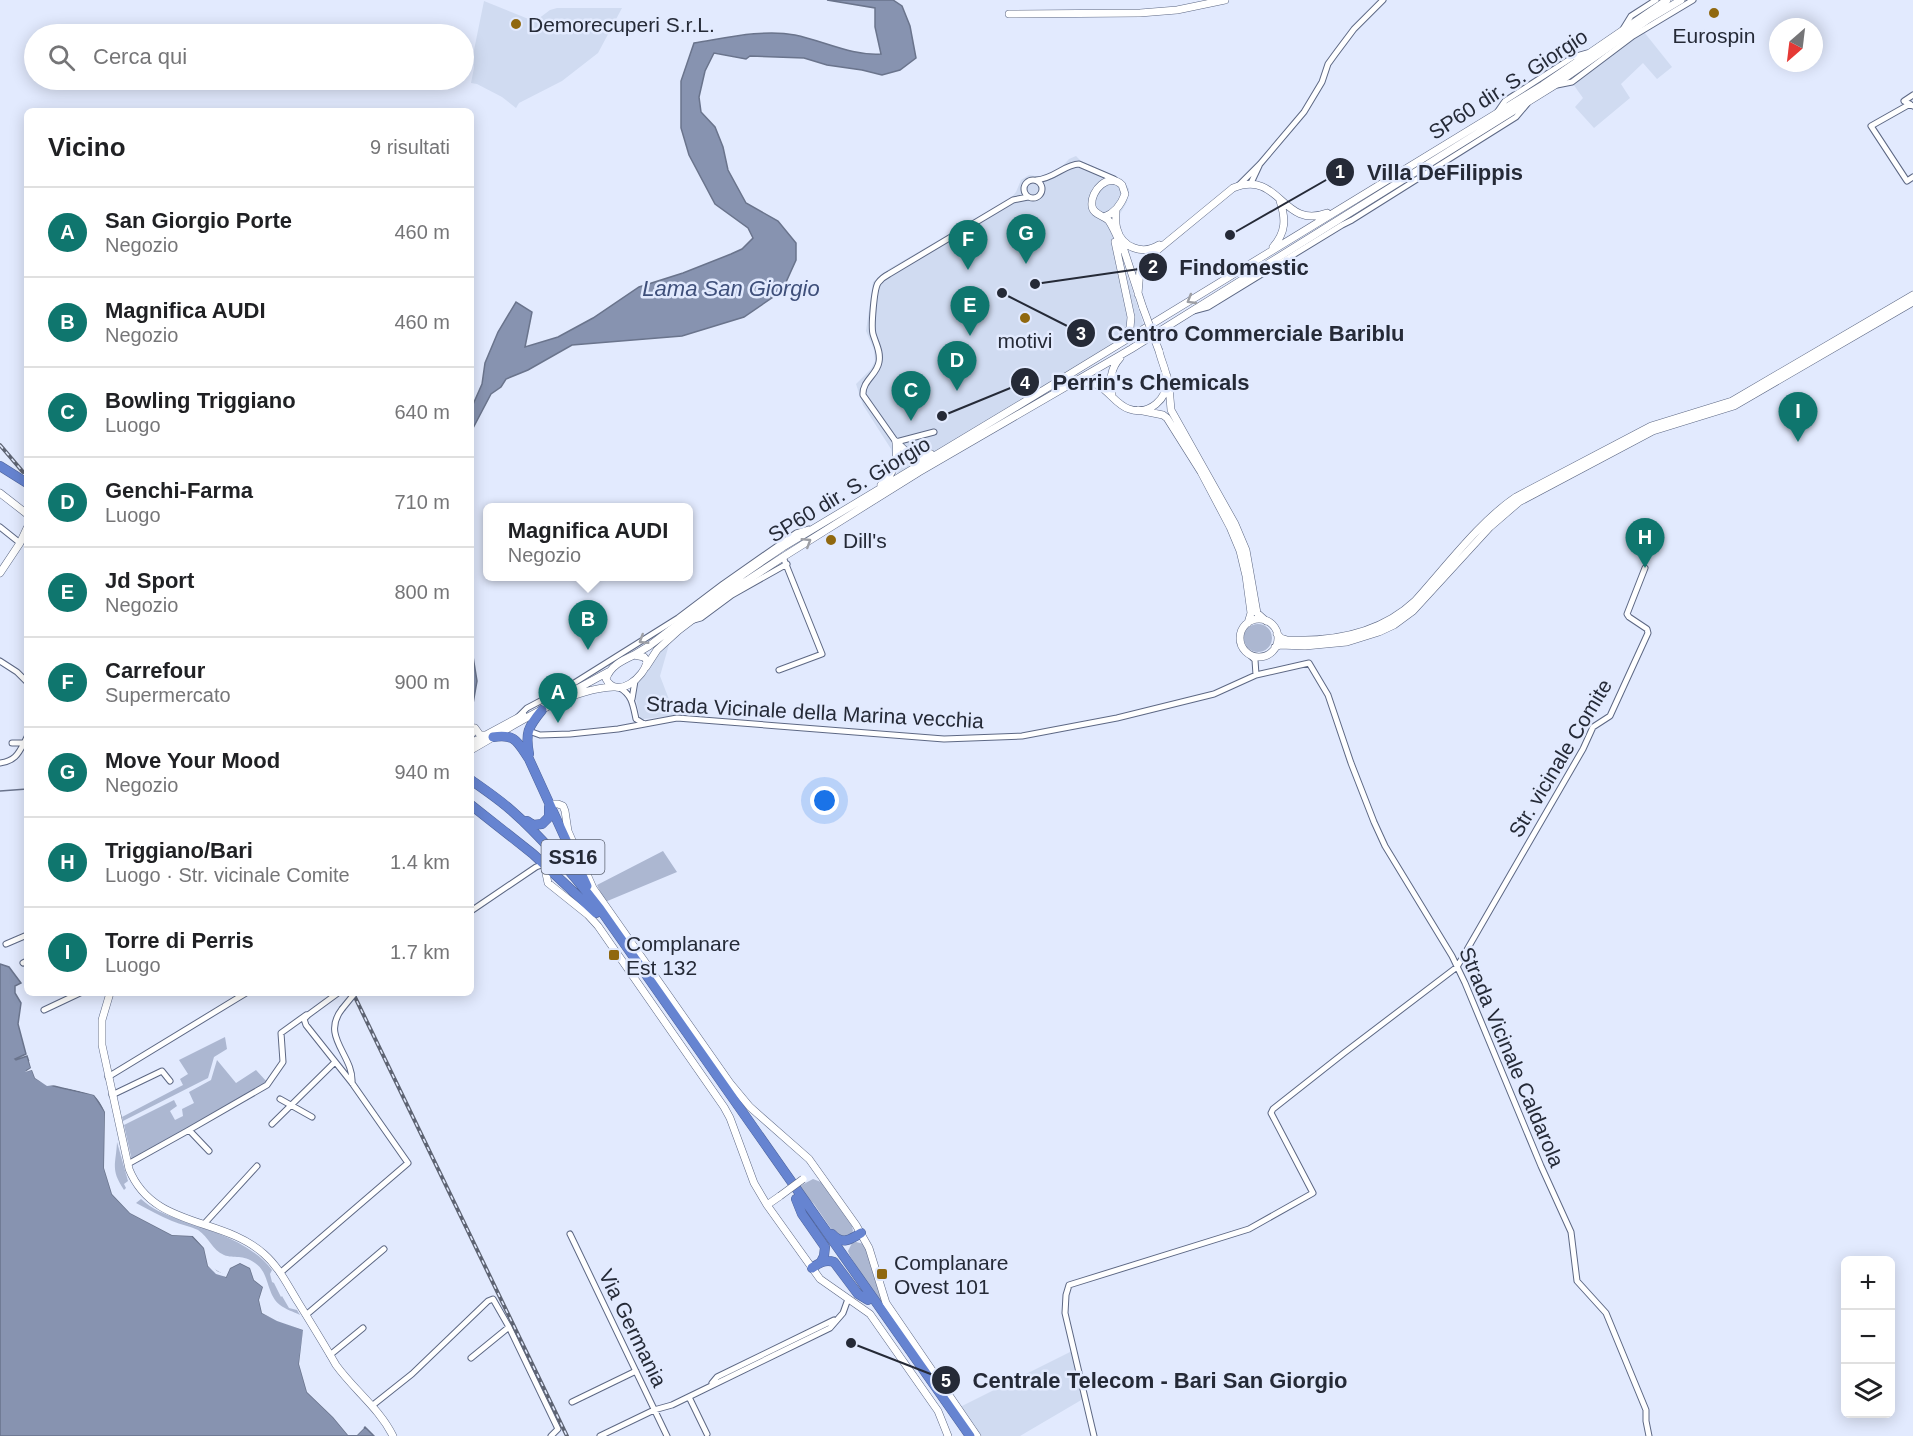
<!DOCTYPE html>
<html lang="it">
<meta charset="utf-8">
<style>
:root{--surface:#fff;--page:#f6f6f6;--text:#202124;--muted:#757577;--line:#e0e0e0;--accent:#0f766e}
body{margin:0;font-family:Arial,sans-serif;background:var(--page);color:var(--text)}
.controls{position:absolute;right:18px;bottom:18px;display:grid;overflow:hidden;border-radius:9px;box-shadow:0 3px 15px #0003}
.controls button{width:54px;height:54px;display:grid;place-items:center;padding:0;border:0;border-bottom:2px solid var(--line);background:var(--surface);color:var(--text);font:30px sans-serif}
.compass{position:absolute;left:1769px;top:18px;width:54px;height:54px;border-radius:50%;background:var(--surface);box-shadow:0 3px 15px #0003;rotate:208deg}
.you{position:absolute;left:825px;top:801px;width:21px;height:21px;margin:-15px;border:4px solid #fff;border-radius:50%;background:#1a73e8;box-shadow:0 0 0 9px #1a73e833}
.badge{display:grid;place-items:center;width:39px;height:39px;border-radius:50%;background:var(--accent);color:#fff;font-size:20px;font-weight:700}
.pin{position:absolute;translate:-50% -50px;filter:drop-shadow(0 2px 3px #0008)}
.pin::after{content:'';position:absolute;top:32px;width:21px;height:18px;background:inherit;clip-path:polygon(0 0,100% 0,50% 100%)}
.popup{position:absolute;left:483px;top:503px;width:210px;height:78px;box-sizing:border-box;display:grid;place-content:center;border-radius:9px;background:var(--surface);filter:drop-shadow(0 2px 4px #0005);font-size:20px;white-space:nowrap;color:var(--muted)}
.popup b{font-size:22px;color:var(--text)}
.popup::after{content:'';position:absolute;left:50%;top:100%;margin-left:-12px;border:12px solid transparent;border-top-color:var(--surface)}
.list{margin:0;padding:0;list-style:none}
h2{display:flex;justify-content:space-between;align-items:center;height:78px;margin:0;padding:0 24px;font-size:26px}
h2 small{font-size:20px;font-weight:400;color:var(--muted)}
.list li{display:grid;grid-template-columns:39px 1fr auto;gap:18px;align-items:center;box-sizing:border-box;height:90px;padding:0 24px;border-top:2px solid var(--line)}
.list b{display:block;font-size:22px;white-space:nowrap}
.list p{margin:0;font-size:20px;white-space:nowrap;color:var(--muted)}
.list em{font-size:20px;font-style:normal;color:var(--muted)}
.icon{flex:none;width:33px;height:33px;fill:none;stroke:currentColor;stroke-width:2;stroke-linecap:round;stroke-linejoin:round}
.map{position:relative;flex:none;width:1913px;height:1436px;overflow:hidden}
.search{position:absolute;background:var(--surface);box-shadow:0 3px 15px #0003;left:24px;top:24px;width:450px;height:66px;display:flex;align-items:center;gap:15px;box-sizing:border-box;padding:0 21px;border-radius:33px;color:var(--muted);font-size:22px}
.panel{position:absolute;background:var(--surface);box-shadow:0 3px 15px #0003;left:24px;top:108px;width:450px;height:888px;border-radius:9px}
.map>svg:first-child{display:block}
</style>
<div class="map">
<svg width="1913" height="1436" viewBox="0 0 1913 1436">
<rect width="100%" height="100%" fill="#e2eafe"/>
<path fill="#d0dbf1" d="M484,1L531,20L538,19L550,10L557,8H622L598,53L562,81L519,103L516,108L502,97L477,84L471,83L474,68L473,55Z
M1644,32L1672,67L1657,79L1643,63L1621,84L1630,98L1594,128L1575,107L1583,98L1573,84Z
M1076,156L1081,161L1122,179L1129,189L1127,202L1117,219L1121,234L1130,243L1121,256L1144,326L898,474L891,449L863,405L856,384L871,369L875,361L874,350L866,331L873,282L889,269L1011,198L1016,192L1021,180L1029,175L1041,177L1048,175L1059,170L1069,159Z
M670,641L660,676L670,702L678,701L680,715L643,719L640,718L635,695L637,684L646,672L655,657Z
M1072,1351L1083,1399L1020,1436H980L960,1407Z"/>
<path fill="#acb7d1" d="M1244 638a14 14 0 1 1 28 0a14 14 0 1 1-28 0Z
M663,851L677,872L605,902L597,885Z
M225,1037L227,1049L214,1057L208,1078L123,1121L122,1117L183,1085L180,1079L188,1074L179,1060Z
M217,1060L236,1083L256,1070L267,1082L132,1161L124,1125L174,1100L177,1106L170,1111L175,1120L183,1116L182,1109L194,1103L189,1092L211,1080Z
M117,1142L128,1181L124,1184L126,1188L124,1190C110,1169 116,1165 117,1142Z
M813,1179L821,1182L852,1226L853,1231L849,1237L836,1236L814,1204L804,1194L800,1186Z
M141,1199C152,1209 164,1214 178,1219C210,1231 250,1241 272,1270L270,1274L272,1282L274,1283L281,1297L282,1296L289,1308L297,1310L300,1315C294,1312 285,1309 280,1305C266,1294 270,1273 255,1263C243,1254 234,1259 224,1255C212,1250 209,1237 198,1230C190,1226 181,1225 172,1221C160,1216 148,1209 136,1203Z
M856,1242L864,1244L890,1313L882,1306L850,1256L848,1251L852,1243Z"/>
<path fill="#8793b0" stroke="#6a748c" stroke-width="1.5" d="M827,0H893L902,6L910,26L916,58L900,70L882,75L862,70L827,65L804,58L750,56L746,59L714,53L705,71L699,97L701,112L715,127L723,147L728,170L746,203L778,221L796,243V260L782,291L744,317L682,336L572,345L528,370L506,379L501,387L491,394L471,432V409L482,384L485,363L498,332L516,302L532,312L525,347L558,337L593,318L639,287L683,273L731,254L742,249L753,238L748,228L715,204L689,155L681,128V81L694,43C726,38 763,29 795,35C824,41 852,56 881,54L875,27V8Z
M471,644L477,681L471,715Z
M0,964L9,967L21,983L15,986V993L21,1003L18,1024L26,1054L15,1059L16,1060L27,1056L31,1068L26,1071L32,1070L35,1078C50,1088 75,1090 94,1095L105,1112L104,1168L112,1194L130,1213L172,1235L192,1236L204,1248L208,1266L226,1277L230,1268L240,1263L250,1268L254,1280L263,1287L259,1300L262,1313L304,1330L299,1364L307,1392L333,1417L348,1435H357L365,1427L374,1436H0Z"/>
<path fill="#e2eafe" d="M32,1060L37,1076L48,1083L56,1082L95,1092L103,1101L108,1111L107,1168L114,1193L132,1210L173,1232L194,1233L207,1247L211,1264L217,1271L224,1274L228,1266L240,1260L251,1266L257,1279L266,1286L262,1300L264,1311L278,1318L306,1328L302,1363L310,1390L335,1415L349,1432H356L362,1426L364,1428L357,1435H348L333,1417L307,1392L299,1364L303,1330L277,1321L262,1313L259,1300L263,1287L254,1280L250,1268L240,1263L230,1268L226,1277L216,1274L208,1266L204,1248L193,1236L172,1235L130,1213L112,1194L104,1168L105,1112L100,1102L94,1095L56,1085L47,1086L35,1078L32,1070L25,1072L31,1068L29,1061Z"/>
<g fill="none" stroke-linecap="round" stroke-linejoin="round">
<path stroke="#6a748c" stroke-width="1.5" d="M0,791L27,789"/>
<defs>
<path id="street" d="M1623,29L1631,16L1656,0
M1557,85L1572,82L1633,36L1693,0
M1913,95L1904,101L1913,106
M1910,104L1871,126L1907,181L1913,177
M1496,114L1505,101L1573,57L1587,53
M1024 189a9 9 0 1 1 18 0a9 9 0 1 1-18 0Z
M1036,180C1054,179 1065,164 1079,164L1114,179
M1251,183L1259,166
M1239,185L1260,164L1304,112L1322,82L1328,64L1336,53L1354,29L1383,0
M1193,311L1208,307L1342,225L1352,220L1516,117L1527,104
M934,432L896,442L863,395C862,381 877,375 879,362C881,352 876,344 873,334C871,327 874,289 878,283C881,279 885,276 889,274L1013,200L1028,197
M0,527L20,543
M694,620L701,618L732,595L787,564
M1250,655L1255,660L1256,675
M0,661L17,672L27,682
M779,670L822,654L783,557
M620,688C632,695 633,705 636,719L644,724
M632,699L635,681
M518,717L527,708L571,685L678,618L723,584L796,533L809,529
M529,731L540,735L570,734L618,729L677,718L944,739L1022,736L1117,718L1214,694L1256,675L1309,663L1328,695L1351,763L1374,822L1385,846L1452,956L1465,983L1541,1166L1571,1232L1577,1281L1606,1313L1646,1410V1421L1649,1436
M12,743H24L27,737
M0,763C14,761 18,755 24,743
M471,911L536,867L544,864
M6,944L27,935
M23,963L27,961
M342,1009C320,1037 354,1055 352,1083
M44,1010L80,993
M108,1077L246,993
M112,1095L162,1071L170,1081
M280,1099L312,1117
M272,1124L335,1062
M189,1130L267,1085L283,1062L281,1033L306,1015
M128,1164L189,1130L209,1151
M204,1224L257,1166
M570,1234L667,1436
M280,1273L408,1163L352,1083L306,1025L304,1019L308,1015L338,993
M306,1315L384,1249
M330,1355L363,1328
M471,1358L509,1327
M712,1383L717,1377L834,1320
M689,1397L707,1434
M572,1402L636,1371
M373,1405L412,1374L488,1301L493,1299L509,1327L558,1429L551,1436
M600,1436L654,1410L672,1405L830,1328L843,1313L848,1299
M1094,1436L1065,1313L1066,1295L1069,1285L1249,1229L1313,1193L1271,1113L1273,1109L1344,1053L1457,967L1583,749L1593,727L1610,716L1648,633L1647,629L1629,617L1627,614L1645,568"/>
<path id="secondary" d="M1009,14L1140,13L1177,10L1225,0
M1116,210C1116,216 1115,223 1117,229C1122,248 1143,255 1159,245
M1104,217C1115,213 1121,205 1125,194L1122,185C1109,172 1090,190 1092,206C1093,215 1104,215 1109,221C1115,230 1119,242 1124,251
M1115,242L1131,317L1130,328L1121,340
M1123,247L1143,308
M1273,247C1286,232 1286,219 1280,201
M1138,294L1140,270L1149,257L1233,188C1281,169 1281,230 1327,213
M1167,376L1169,386L1171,410L1235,524L1246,550L1257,613L1266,621
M1077,385C1103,374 1110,403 1129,409C1149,416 1168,399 1167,379C1166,370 1161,360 1159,351
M1112,394C1110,380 1110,369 1120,358
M1138,410L1163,415L1167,418L1201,472L1230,527L1240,551L1246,576L1251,613L1248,623
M896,442L912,457H925L931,454
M881,485C895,473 898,460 896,442
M0,493L27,514
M0,573L20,543L27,528
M1240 638a19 19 0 1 1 38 0a19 19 0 1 1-38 0Z
M1277,634L1281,638L1287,640C1334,642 1380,634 1415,601C1445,568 1480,521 1516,497L1651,426L1732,401L1913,295
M1275,647L1280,645L1305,646L1347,642L1379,632L1394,625L1413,611L1490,527L1519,502L1653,431L1734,406L1913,302
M634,655L649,646L745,573L783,547L1034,396L1543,85L1667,0
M634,655L644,657L647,661C645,677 617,700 606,679C610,666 623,660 634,655Z
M646,667L657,650L679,630L725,595L783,557L919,472L1131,349L1555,85L1649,19L1681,0
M573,691L608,672
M471,735L475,728L480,735H486
M471,743L523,715
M471,750C512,727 566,689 613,687
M549,804H558L563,806L565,811L568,831L593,888L730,1083L750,1107L809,1159L856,1225L869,1248L886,1303L977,1436
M544,864L548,883L588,915L598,926L724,1107L730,1118L754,1183L767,1205L820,1279L870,1314L938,1411L948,1436
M110,993L102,1020V1045L129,1169C153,1229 222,1216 264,1254C279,1267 288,1286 298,1302C311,1323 324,1344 336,1365C354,1390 379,1408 393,1436
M767,1205L780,1196"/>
<path id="highway" d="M0,466L27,483
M493,737C516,733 518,743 529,759L587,886
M529,754C525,733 528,727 542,710
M471,780C485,790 500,800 512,811C545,840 573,874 600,909L970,1436
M471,805L533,854L596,913
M527,821L533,825L542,824L549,817V807
M796,1199L802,1214L825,1247L824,1256L821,1262
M832,1234C842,1245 850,1240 861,1233
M812,1268C819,1263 825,1259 834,1262L858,1294L868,1300"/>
</defs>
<use href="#street" stroke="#5d6884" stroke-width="7"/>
<use href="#secondary" stroke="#5d6884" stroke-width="8"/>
<use href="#highway" stroke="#4f649b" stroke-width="10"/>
<use href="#street" stroke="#fff" stroke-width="5"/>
<use href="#secondary" stroke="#fff" stroke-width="7"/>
<use href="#highway" stroke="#6684d1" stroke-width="9"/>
<defs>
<path id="rail" d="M0,445L23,472
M353,993L567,1436"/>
</defs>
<use href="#rail" stroke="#5e6473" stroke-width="4"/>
<use href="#rail" stroke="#e2eafe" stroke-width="1.5" stroke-dasharray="4.5" stroke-linecap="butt"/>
<defs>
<path id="street-bridge" d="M342,1009L355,993"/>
<path id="secondary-bridge" d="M1143,308L1159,351
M780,1196L803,1179"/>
</defs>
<use href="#street-bridge" stroke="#5d6884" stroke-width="7" stroke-linecap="butt"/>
<use href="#secondary-bridge" stroke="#5d6884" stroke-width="8" stroke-linecap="butt"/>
<use href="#street-bridge" stroke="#fff" stroke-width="5"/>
<use href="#secondary-bridge" stroke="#fff" stroke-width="7"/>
</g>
<defs><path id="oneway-chevron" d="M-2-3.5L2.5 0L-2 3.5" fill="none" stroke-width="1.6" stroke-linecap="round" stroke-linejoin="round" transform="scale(1.5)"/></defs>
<g stroke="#9d9fa5">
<use href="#oneway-chevron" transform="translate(1191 300) rotate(149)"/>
<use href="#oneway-chevron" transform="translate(807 542) rotate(-32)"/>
<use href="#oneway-chevron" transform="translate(643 640) rotate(148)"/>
</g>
<g fill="#90680f" stroke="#e2eafe" stroke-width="2">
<circle cx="1714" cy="13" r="6"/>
<circle cx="516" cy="24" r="6"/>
<circle cx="1025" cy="318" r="6"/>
<circle cx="831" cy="540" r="6"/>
<rect x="608" y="949" width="12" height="12" rx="3"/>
<rect x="876" y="1268" width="12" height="12" rx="3"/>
</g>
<g text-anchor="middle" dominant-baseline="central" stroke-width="5" stroke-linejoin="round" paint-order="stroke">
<rect fill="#e2eafe" stroke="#5e6473" stroke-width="1.5" x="541.5" y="840" width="63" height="34" rx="4.5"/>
<g font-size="20" font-weight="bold" fill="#252a37">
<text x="573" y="857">SS16</text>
</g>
<g font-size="21" fill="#252a37" stroke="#e2eafe" text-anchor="start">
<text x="528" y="24">Demorecuperi S.r.L.</text>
<text x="1714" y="35" text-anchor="middle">Eurospin</text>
<text x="1025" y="340" text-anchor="middle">motivi</text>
<text x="843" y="540">Dill's</text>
<text x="626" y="943">Complanare<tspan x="626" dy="24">Est 132</tspan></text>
<text x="894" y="1262">Complanare<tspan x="894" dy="24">Ovest 101</tspan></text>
</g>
<g font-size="21" fill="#252a37" stroke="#e2eafe">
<text transform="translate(1508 84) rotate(-33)">SP60 dir. S. Giorgio</text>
<text transform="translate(849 489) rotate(-31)">SP60 dir. S. Giorgio</text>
<text transform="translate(815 712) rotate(3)">Strada Vicinale della Marina vecchia</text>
<text transform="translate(1560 758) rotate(-59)">Str. vicinale Comite</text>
<text transform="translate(1512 1057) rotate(67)">Strada Vicinale Caldarola</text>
<text transform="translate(633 1328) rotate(64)">Via Germania</text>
</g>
<g font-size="22" font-style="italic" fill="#3e4f7a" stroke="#e2eafe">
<text x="731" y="288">Lama San Giorgio</text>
</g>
</g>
<path fill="none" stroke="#252a37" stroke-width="2" d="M1230 235L1340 172M1035 284L1153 267M1002 293L1081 333M942 416L1025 382M851 1343L946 1380"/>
<g fill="#252a37" stroke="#e2eafe" stroke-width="2">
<circle cx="1230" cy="235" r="6"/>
<circle cx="1035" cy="284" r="6"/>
<circle cx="1002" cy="293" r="6"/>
<circle cx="942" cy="416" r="6"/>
<circle cx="851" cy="1343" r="6"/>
<circle cx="1340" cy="172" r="15"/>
<circle cx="1153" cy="267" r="15"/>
<circle cx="1081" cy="333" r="15"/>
<circle cx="1025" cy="382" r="15"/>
<circle cx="946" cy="1380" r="15"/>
</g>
<g font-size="18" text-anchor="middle" font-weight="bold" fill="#fff">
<text x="1340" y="178">1</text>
<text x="1153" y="273">2</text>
<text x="1081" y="340">3</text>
<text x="1025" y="389">4</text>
<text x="946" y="1387">5</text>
</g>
<g font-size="22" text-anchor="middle" font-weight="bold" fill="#252a37" stroke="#e2eafe" stroke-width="5" stroke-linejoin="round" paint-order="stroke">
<text x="1445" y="180">Villa DeFilippis</text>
<text x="1244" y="275">Findomestic</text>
<text x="1256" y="341">Centro Commerciale Bariblu</text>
<text x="1151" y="390">Perrin's Chemicals</text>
<text x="1160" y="1388">Centrale Telecom - Bari San Giorgio</text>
</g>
</svg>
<div class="controls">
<button>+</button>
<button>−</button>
<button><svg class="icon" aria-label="layers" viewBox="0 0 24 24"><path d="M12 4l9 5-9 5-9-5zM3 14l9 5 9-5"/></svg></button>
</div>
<svg class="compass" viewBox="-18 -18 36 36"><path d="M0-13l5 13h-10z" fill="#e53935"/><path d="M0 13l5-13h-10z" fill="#757577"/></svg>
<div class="you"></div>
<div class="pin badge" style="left:558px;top:723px">A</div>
<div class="pin badge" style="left:588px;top:650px">B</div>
<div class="popup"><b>Magnifica AUDI</b>Negozio</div>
<div class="pin badge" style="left:911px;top:421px">C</div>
<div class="pin badge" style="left:957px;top:391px">D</div>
<div class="pin badge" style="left:970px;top:336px">E</div>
<div class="pin badge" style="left:968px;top:270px">F</div>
<div class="pin badge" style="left:1026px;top:264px">G</div>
<div class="pin badge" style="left:1645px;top:568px">H</div>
<div class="pin badge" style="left:1798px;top:442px">I</div>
<div class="search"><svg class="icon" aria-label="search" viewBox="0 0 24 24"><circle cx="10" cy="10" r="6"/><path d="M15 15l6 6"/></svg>Cerca qui</div>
<section class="panel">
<h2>Vicino<small>9 risultati</small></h2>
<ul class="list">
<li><span class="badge">A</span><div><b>San Giorgio Porte</b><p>Negozio</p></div><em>460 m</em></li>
<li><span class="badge">B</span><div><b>Magnifica AUDI</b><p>Negozio</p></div><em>460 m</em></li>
<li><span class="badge">C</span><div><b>Bowling Triggiano</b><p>Luogo</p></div><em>640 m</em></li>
<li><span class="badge">D</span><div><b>Genchi-Farma</b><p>Luogo</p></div><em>710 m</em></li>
<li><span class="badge">E</span><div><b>Jd Sport</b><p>Negozio</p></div><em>800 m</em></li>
<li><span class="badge">F</span><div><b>Carrefour</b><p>Supermercato</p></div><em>900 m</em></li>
<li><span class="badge">G</span><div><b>Move Your Mood</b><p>Negozio</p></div><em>940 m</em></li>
<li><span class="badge">H</span><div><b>Triggiano/Bari</b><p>Luogo · Str. vicinale Comite</p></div><em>1.4 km</em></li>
<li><span class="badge">I</span><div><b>Torre di Perris</b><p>Luogo</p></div><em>1.7 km</em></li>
</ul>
</section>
</div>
